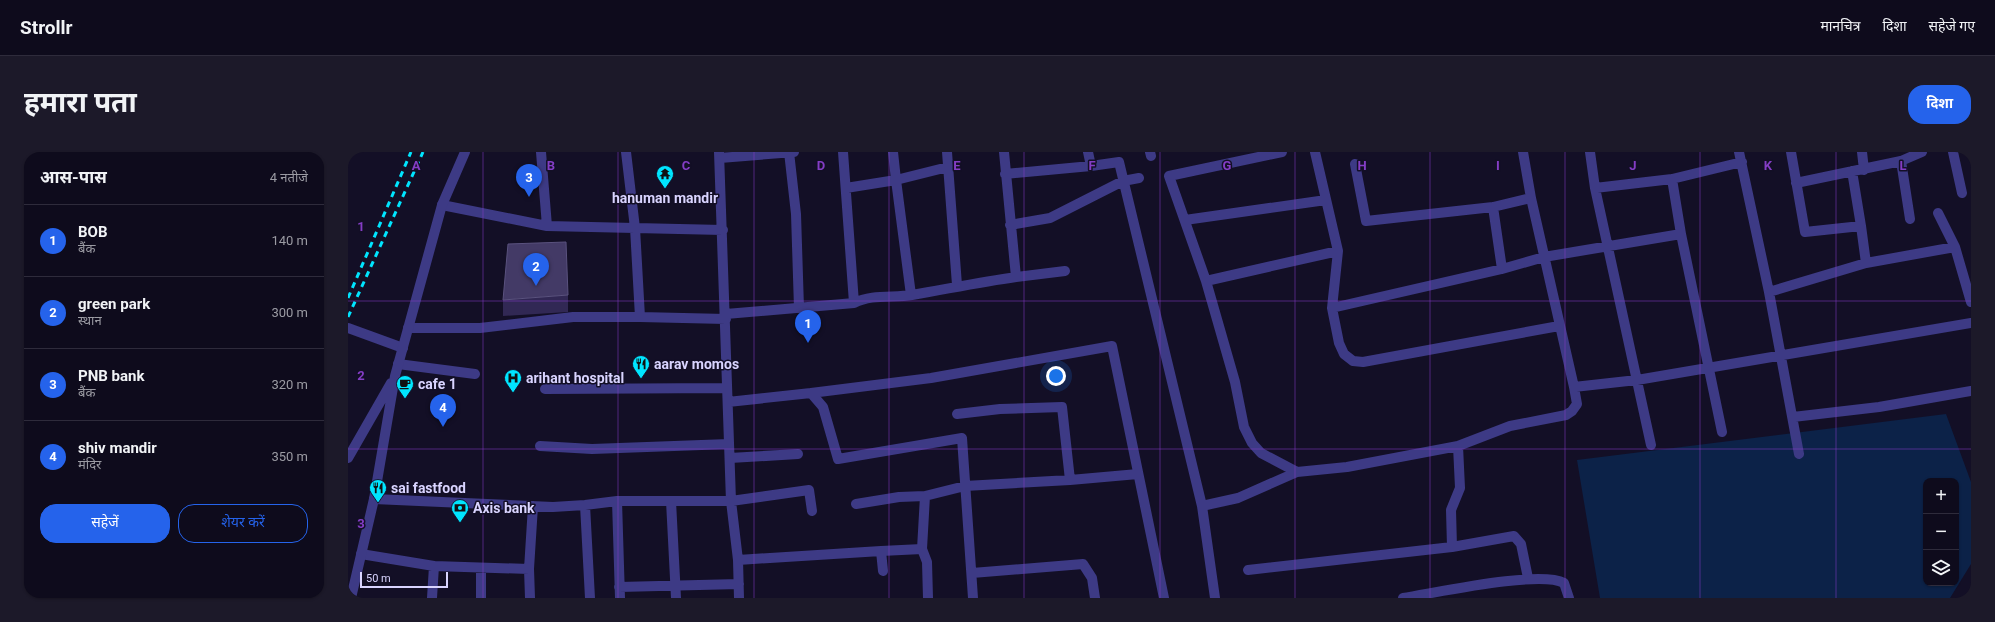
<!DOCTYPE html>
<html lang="hi">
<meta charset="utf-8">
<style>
:root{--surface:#0e0b1c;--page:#1c1929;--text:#f1f3f6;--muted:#9b9ba3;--line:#2e2b3b;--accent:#2563eb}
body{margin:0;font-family:Roboto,"Noto Sans Devanagari",sans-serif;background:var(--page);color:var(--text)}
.controls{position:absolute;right:12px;bottom:12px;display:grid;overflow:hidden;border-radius:8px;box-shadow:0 1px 3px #0004}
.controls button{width:36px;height:36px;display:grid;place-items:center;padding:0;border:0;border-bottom:1px solid var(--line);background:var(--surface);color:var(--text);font:20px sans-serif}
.scale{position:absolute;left:12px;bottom:10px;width:88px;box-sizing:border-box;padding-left:4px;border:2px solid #d9d4ff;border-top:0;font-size:11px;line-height:14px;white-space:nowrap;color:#d9d4ff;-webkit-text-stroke:3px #130f26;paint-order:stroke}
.you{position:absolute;left:708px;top:224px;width:14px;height:14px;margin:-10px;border:3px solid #fff;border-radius:50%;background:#1a73e8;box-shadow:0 0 0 6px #1a73e833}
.badge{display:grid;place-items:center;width:26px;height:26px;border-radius:50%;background:var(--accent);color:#fff;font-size:13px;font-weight:700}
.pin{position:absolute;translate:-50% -33px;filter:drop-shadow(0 1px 2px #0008)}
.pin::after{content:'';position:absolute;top:21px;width:14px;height:12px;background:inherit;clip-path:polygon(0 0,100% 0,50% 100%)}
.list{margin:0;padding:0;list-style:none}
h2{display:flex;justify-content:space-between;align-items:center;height:52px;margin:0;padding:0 16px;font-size:17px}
h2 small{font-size:13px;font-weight:400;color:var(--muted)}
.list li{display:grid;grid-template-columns:26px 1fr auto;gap:12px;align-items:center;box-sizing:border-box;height:72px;padding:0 16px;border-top:1px solid var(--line)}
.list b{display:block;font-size:15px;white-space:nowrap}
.list p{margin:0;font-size:13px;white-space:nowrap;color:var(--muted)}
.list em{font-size:13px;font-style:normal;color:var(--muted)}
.actions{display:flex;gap:8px;padding:12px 16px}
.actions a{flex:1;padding:9px 0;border:1px solid var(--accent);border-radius:16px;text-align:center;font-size:14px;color:var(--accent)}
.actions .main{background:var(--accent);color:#fff}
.icon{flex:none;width:22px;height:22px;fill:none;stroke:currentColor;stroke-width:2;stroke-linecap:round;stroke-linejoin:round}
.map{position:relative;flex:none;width:1623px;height:446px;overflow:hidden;border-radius:16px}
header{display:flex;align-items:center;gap:24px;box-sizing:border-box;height:56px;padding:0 20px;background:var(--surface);border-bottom:1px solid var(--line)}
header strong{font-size:19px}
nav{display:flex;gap:22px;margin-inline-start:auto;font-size:14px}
.intro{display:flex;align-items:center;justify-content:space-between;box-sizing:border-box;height:96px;padding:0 24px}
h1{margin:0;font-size:28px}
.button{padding:10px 18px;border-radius:16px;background:var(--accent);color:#fff;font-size:14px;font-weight:700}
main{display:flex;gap:24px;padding:0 24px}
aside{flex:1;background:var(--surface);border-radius:16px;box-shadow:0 1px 3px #0004}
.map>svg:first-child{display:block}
</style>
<header>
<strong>Strollr</strong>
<nav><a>मानचित्र</a><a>दिशा</a><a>सहेजे गए</a></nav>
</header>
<div class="intro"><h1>हमारा पता</h1><a class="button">दिशा</a></div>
<main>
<aside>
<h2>आस-पास<small>4 नतीजे</small></h2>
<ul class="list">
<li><span class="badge">1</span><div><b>BOB</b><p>बैंक</p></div><em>140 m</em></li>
<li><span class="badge">2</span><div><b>green park</b><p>स्थान</p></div><em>300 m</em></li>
<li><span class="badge">3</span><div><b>PNB bank</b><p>बैंक</p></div><em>320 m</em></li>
<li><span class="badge">4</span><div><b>shiv mandir</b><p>मंदिर</p></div><em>350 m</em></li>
</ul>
<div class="actions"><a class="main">सहेजें</a><a>शेयर करें</a></div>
</aside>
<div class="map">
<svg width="1623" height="446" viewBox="0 0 1623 446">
<rect width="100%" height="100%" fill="#130f26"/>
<path fill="#0c2248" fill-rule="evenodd" d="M1598,262L1623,330V412L1602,446H1252L1229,308ZM1578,329H1608V431H1578Z"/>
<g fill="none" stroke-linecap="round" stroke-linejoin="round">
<path stroke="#0c2248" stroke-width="3.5" d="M1620,446L1623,442"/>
<path stroke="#3d3a85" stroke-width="10" d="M193,0L199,74
M278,0L287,76L375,78
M371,0L383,349L390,408L391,446
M441,0L448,62L451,156
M495,0L506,151
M545,0L548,28L600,15
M599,0L609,133
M740,0L743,14L771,10L854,354L867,446
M802,0L803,4
M934,0L821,24L858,129L887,230L896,275L904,291L913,301L949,320
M967,0L990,99L984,156L991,191L996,202L1005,209L1015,210L1211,174
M1242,0L1247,36L1303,293
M1391,0L1421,140L1451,302
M1443,0L1457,80L1513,74L1504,19
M1514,0L1516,18
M1605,0L1614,41
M372,6L446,0
M1553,9L1562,67
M1007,12L1018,69L1145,55L1183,46
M657,22L743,14
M1324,27L1333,82L1374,280
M1448,31L1553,9L1574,0
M498,36L548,28L563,143
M1247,36L1324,27L1394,10
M94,53L199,74L287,76L292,165L378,167
M1145,55L1154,117
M1590,61L1607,95
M837,68L978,48
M662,73L702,66L775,29L791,26
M1513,74L1518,111
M668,125L717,119
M858,129L990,99
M1421,140L1518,111L1607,95L1623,150
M984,156L1154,117L1196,105L1333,82
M378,162L506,151C524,142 545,146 564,143C599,137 633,130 668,125L656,0
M0,176L55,196
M60,176H132L225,165H292
M50,212L127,222
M1226,235L1289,228L1623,171
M197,237L379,236
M463,241L583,226L764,194L816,446
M380,250L463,241L475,255L490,307L614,286L625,446
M609,262L652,257L714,255L722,328
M1445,265L1531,255L1623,239
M192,294L244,297L381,292
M382,306L450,302
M577,344L574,397L579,410L580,446
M26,347L205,355L237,353L269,349H383L461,338L464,359
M269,349L272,446
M323,349L328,446
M508,352L551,345L577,344L617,334L722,328L790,322
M237,353L242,446
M854,354L890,346L949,320L999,315L1110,294L1162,274L1218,263L1224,259L1229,252L1226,235L1183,46L1175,0
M1104,395L1166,384L1173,392L1180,426
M533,399L574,397
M13,402L86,414L84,446
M390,408L533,399L535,419
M86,414L181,417
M900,418L1104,395L1103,358L1112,336L1110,294
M624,421L735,412L744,426L747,446
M271,435L391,432
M133,446V416
M182,446L181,417L185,354
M1055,446C1088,441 1191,418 1216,431L1221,446"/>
<path stroke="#3d3a85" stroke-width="10" d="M0,306L43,231
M3,446L26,347L47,224L94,53L117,0"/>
<path stroke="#00e5ff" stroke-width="3" stroke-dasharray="6 5" stroke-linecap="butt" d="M0,146L63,0
M0,165L75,0"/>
</g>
<path fill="#312854" d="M220,143V160L155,164V148Z"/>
<path fill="#433a66" stroke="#5a527e" d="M218,90L220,143L155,148L160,92Z"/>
<path fill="none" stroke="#843dc5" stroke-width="1" stroke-opacity="0.55" d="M135,0V446M270,0V446M406,0V446M541,0V446M676,0V446M812,0V446M947,0V446M1082,0V446M1217,0V446M1352,0V446M1488,0V446M0,149H1623M0,297H1623"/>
<defs>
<symbol id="temple-pin" viewBox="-11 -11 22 30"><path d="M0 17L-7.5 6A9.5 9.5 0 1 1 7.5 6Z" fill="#00e5ff" stroke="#130f26"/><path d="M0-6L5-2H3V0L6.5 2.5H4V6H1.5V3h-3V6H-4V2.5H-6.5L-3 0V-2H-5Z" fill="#111"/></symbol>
<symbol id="restaurant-pin" viewBox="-11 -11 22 30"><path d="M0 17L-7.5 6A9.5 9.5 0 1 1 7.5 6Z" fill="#00e5ff" stroke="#130f26"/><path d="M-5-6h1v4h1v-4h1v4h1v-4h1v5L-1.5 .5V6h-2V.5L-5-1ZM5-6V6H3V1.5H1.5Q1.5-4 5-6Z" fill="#111"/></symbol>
<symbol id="hospital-pin" viewBox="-11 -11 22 30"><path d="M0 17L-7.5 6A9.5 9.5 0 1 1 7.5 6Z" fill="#00e5ff" stroke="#130f26"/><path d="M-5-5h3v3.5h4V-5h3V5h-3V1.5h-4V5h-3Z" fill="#111"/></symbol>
<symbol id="cafe-pin" viewBox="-11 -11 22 30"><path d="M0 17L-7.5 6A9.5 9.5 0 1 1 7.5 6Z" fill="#00e5ff" stroke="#130f26"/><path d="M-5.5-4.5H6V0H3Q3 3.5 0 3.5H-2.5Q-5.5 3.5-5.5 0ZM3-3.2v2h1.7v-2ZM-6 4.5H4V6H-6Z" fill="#111"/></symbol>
<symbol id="bank-pin" viewBox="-11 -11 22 30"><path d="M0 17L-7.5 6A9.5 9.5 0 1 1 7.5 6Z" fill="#00e5ff" stroke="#130f26"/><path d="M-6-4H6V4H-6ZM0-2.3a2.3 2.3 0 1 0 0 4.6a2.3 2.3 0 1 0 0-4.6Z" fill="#111"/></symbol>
</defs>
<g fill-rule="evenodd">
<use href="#temple-pin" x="307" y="12" width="20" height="27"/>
<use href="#restaurant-pin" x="283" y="202" width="20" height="27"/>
<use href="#hospital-pin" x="155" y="216" width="20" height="27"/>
<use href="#cafe-pin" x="47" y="222" width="20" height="27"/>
<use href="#restaurant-pin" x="20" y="326" width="20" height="27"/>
<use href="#bank-pin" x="102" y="346" width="20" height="27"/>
</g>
<g text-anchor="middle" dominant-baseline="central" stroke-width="3" stroke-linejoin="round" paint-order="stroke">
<g font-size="14" font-weight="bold" fill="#d9d4ff" stroke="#130f26" text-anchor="start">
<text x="317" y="46" text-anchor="middle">hanuman mandir</text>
<text x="306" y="212">aarav momos</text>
<text x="178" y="226">arihant hospital</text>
<text x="70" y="232">cafe 1</text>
<text x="43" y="336">sai fastfood</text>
<text x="125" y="356">Axis bank</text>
</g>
</g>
<g font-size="13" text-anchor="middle" font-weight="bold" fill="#843dc5" stroke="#130f26" stroke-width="3" stroke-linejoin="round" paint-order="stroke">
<text x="68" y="18">A</text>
<text x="203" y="18">B</text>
<text x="338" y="18">C</text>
<text x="473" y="18">D</text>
<text x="609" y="18">E</text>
<text x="744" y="18">F</text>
<text x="879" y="18">G</text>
<text x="1014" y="18">H</text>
<text x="1150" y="18">I</text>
<text x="1285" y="18">J</text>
<text x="1420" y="18">K</text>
<text x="1555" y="18">L</text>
<text x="13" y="79">1</text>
<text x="13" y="228">2</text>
<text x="13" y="376">3</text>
</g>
</svg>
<div class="controls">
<button>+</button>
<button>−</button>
<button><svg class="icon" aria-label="layers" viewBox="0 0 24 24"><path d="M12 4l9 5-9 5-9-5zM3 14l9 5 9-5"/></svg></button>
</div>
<div class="scale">50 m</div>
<div class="you"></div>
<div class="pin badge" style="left:460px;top:191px">1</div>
<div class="pin badge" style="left:188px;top:134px">2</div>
<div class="pin badge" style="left:181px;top:45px">3</div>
<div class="pin badge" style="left:95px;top:275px">4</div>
</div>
</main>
